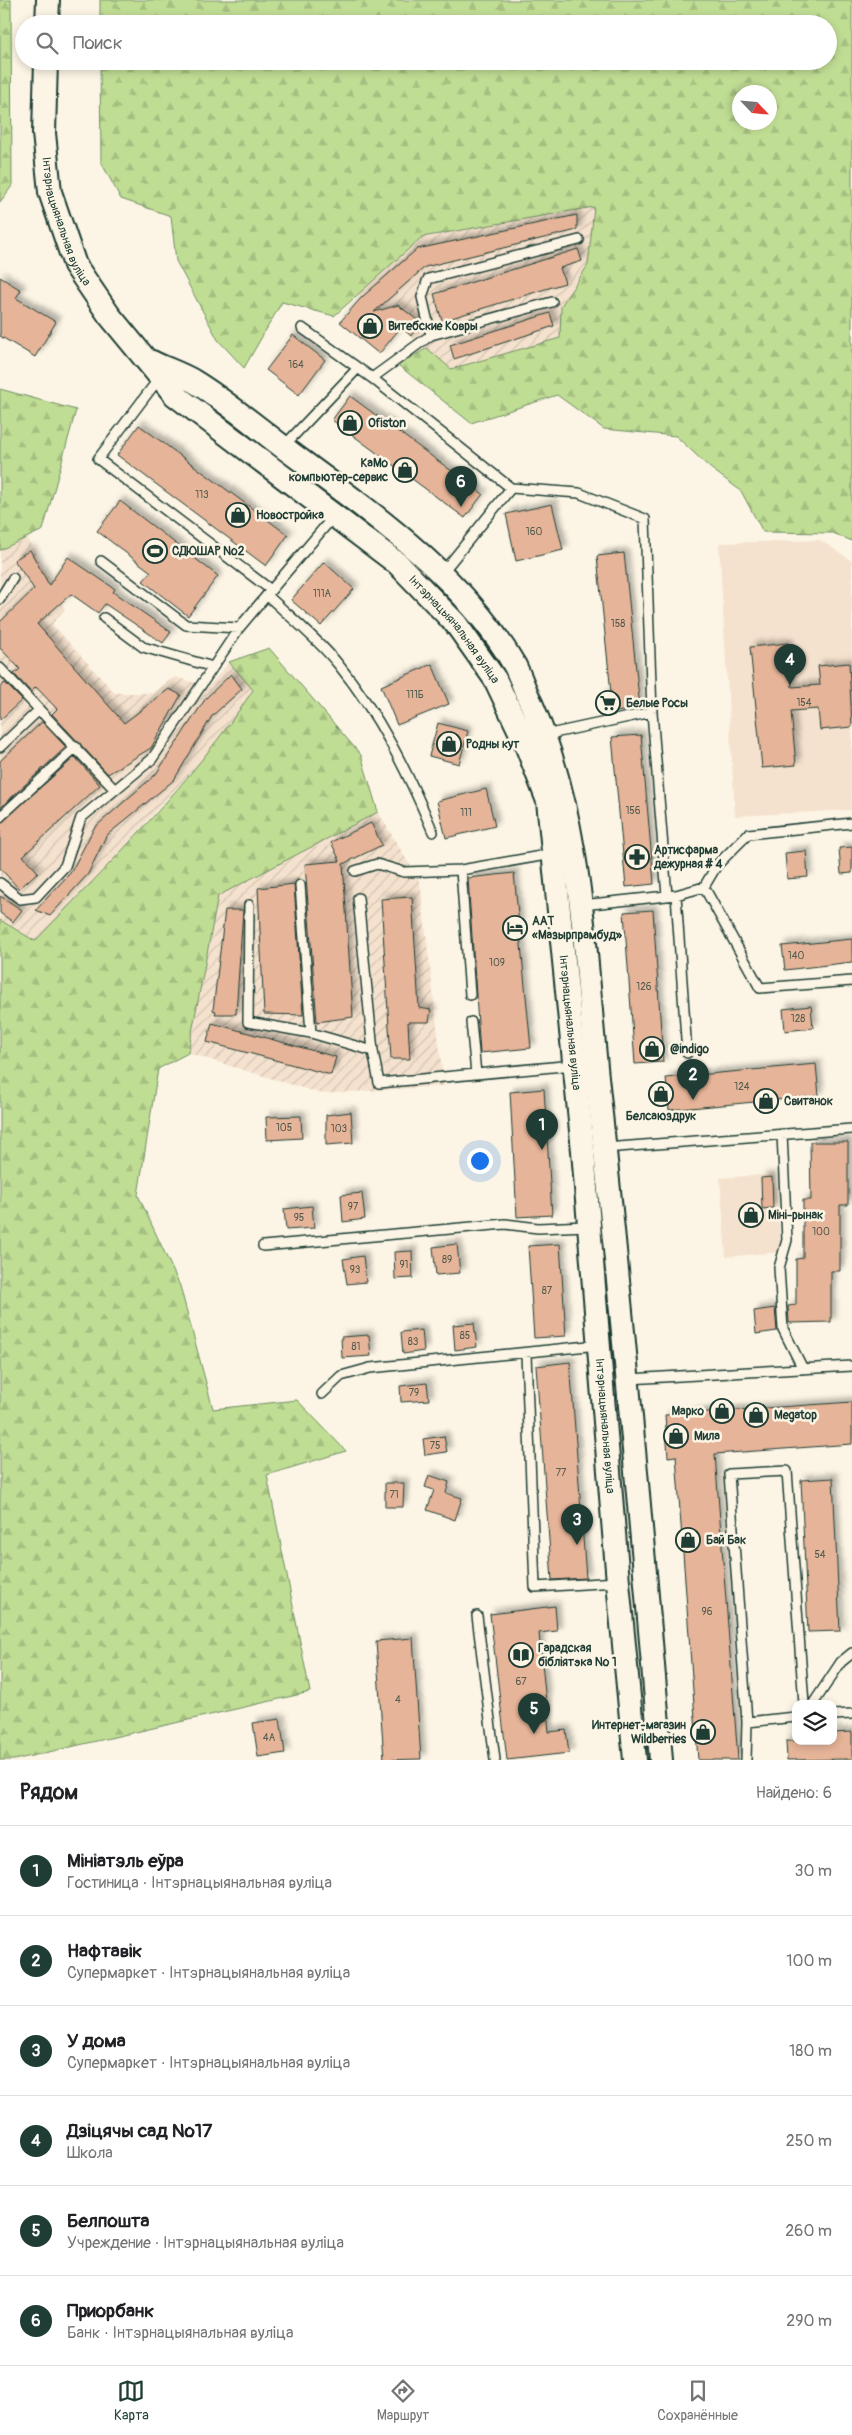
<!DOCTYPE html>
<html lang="ru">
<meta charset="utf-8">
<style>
:root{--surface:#fff;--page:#f2f2f2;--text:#202124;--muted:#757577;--line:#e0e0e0;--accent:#1f3d34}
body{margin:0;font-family:Pangolin,sans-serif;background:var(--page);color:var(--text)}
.controls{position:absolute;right:15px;bottom:15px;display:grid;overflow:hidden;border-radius:10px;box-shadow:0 2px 8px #0003}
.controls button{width:45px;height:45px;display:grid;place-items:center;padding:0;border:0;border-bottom:1px solid var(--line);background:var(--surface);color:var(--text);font:25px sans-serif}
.compass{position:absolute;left:732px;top:85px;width:45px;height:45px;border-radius:50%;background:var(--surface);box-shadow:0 2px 8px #0003;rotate:116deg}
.you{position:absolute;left:479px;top:1160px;width:18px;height:18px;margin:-12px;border:4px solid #fff;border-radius:50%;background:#1a73e8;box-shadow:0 0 0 8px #1a73e833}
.badge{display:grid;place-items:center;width:32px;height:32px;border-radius:50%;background:var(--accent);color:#fff;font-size:16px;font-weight:700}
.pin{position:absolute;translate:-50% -41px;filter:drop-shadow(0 1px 2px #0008)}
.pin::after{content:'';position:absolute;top:26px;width:18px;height:15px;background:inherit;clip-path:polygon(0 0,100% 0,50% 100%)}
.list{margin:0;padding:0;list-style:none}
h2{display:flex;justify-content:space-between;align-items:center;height:65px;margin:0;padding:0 20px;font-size:21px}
h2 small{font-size:16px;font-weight:400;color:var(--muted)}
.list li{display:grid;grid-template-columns:32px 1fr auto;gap:15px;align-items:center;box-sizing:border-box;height:90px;padding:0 20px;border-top:1px solid var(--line)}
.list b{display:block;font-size:19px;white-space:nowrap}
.list p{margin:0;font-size:16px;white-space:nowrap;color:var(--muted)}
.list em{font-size:16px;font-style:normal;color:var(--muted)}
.icon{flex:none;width:28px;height:28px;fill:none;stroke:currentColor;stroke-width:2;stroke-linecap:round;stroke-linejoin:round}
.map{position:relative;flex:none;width:852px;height:1760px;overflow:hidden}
.search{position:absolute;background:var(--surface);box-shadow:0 2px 8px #0003;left:15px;right:15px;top:15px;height:55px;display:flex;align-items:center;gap:12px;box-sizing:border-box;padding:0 18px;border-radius:28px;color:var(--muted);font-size:19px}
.sheet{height:605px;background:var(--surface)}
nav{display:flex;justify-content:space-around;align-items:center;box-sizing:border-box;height:70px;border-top:1px solid var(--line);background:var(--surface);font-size:14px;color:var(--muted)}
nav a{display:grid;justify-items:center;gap:2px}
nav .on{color:var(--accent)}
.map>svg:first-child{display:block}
</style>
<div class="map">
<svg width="852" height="1760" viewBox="0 0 852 1760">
<defs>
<pattern id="industrial-furrows" width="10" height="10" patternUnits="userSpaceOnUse" patternTransform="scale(1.25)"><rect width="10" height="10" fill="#f5e2ce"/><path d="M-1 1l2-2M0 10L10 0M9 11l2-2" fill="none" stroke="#d2c3b2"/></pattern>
<pattern id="forest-firs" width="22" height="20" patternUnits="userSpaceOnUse" patternTransform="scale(1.25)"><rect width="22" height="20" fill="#c0dd94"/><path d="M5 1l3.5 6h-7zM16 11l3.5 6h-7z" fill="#a5bf80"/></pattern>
<filter id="shadow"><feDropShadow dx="4.5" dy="-4.5" stdDeviation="2.5" flood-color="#0004"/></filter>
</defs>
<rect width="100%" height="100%" fill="#fcf5e5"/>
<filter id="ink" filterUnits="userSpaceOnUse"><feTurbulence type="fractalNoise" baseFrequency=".02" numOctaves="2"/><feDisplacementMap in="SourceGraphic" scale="10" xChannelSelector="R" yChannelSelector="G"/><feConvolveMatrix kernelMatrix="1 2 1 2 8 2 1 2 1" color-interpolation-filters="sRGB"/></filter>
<g filter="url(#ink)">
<path fill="#f5e2ce" d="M820,540L852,561V810L735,816L719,543Z
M775,1174L781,1252L726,1257L720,1178Z"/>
<path fill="url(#industrial-furrows)" d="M595,207L588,265L561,306L560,338L451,369L358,294L422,237Z
M27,537L65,609L52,624L115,693H152L175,677L208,687L229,662L253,690L219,740L100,874L35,941L0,920V550Z
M378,812L420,882L444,1086L322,1094L188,1053L218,896Z"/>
<path fill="url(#forest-firs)" stroke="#708d64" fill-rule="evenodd" d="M0,0H11L12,186L0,202Z
M100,0H852V541L833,533L763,532L741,491L709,467L676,436L604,429L557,395L471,423L398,365L427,348L451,369L560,338L561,306L588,265L594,207L422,237L334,316L282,302L244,368L218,340L176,261L171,216L121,199L101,162L100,61H828V24H100ZM770,92V122H740V92Z
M0,389L76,410L43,530L0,550Z
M269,648L361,755L378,812L218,896L188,1053L158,1069L138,1195L180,1286L213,1409L297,1400L346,1451L267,1475L310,1692L14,1760H0V920L35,941C111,862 193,781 253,690L229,662Z"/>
<path fill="#e6b498" stroke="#1f3d34" filter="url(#shadow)" d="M577,215V230L425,267L374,312L398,305L421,323L411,336L401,327L379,354L340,322L361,298L417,249Z
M578,249L582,261L560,268L565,283L442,321L434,294Z
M0,277L21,290L16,298L56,322L35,357L0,336Z
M550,313L554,326L454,359L450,345Z
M293,335L325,360L299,395L266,370Z
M350,396L483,494L465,518L332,420Z
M139,425L288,535L266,566L117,455Z
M120,501L218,576L188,616L143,581L151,572L97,531Z
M552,504L563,550L516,561L506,514Z
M30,550L49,585L68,557L115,589L113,592L171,632L163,643L105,604L98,613L71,594L37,624L124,723L169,689L181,695L151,748L108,774L52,714L57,709L36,687L31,692L14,674L20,669L0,648V622L34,589L14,560Z
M624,553L640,708L605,714L603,694L611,693L597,556Z
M324,562L354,589L321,626L291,600Z
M788,643L792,687L820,685L818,666L849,663L852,727L820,730L818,709L791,711L796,765L762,768L750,647Z
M432,664L449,704L397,725L381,686Z
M231,674L242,689L212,716L174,780L106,836L88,874L50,916L36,910L71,872L94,828L156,774L206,698Z
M5,683L22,700L0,720V687Z
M42,722L66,747L0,808V761Z
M438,723L468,731L459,764L429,756Z
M641,735L654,884L626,887L612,737Z
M75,757L100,785L23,856L38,872L19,889L0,868V823Z
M486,789L495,826L446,838L437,801Z
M371,823L382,845L343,864L353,1017L317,1022L305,864L340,861L331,842Z
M852,847V873L841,874L839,848Z
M806,851L808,877L787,879L785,853Z
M514,873L531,1048L480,1053L468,878Z
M294,884L303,1015L264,1014L258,888Z
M0,896L22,910L13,922L0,913Z
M412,897L419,1008L431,1010L429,1022H408L410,1059H391L381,899Z
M225,910H243L236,1014H215L216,1011L213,1010Z
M653,910L663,1062L635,1064L624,912Z
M852,939V962L785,970L782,946Z
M811,1006L813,1028L785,1031L783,1009Z
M212,1023L336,1057L331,1075L207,1042Z
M816,1064L819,1096L669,1110L666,1078Z
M544,1089L552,1215L517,1217L510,1092Z
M351,1112L353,1143L326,1145V1115Z
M301,1116L302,1138L267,1140L266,1117Z
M810,1142H848V1205H840V1271H831V1322L789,1323L788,1306L796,1305V1259L803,1258V1200H811Z
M772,1177L773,1208L762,1209L761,1178Z
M362,1193L365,1219L343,1222L341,1195Z
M312,1206L314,1228L286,1230L284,1209Z
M457,1244L460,1273L436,1275L433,1247Z
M560,1244L566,1336L534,1338L528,1246Z
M412,1251L413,1278L395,1279L394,1252Z
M363,1256L366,1282L347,1284L343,1259Z
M775,1308L777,1331L756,1334L754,1311Z
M474,1323L477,1347L455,1350L453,1325Z
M422,1330L424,1351L403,1354L401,1332Z
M369,1335L371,1356L342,1358L341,1337Z
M570,1362L586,1578L552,1580L536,1366Z
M427,1383L429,1400L401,1402L400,1386Z
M852,1402V1444L715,1454L738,1760H698L676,1456L668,1457L665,1415Z
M444,1436L447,1452L425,1455L423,1439Z
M429,1475L449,1482L446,1493L462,1498L455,1520L427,1510L434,1490L425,1487Z
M833,1478L840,1631L808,1632L801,1480Z
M385,1483H404L403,1507H385Z
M555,1606L557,1631L539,1633L549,1732L566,1730L569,1753L507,1760L490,1614Z
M413,1638L421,1759L384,1760L376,1641Z
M280,1719L285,1753L258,1757L253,1723Z
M852,1732V1759L787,1760L786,1741H833V1733Z"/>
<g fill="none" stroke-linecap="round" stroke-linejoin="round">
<defs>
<path id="lane" d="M302,328L358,368
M431,335L422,297L428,279L579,240
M160,377L98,459L271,590
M372,378L511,488L579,493L645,519L652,712L667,896
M283,447L358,368L372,378L431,335L552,302
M101,561L186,625L239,628
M442,573L511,488
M267,595C290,617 318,639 338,664C379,714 408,773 433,832
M0,599L13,578
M104,618L143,647L213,667
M0,668L115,790
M545,735L652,712
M0,747L39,710
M0,817L76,747
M852,823L748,834L717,865L704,887L760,988L852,981
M461,870L470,995
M355,871L377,864L404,872L461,870L552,854
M0,883L20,899L36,897L65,866L81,818L152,759L239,628L333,517
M300,885L311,1033L373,1051L379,1083L574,1065
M676,895L687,1053
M358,898L373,1051
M249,905L248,1022L311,1033
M582,905L676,895L704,887
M471,1022L476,1074
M782,1134L787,1240L779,1268L783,1329L803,1369
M605,1148L852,1129
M263,1246L505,1224L538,1228L587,1226
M526,1354L535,1587L617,1582
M629,1379L852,1366
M322,1394L341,1376L370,1368L598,1345
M477,1616L495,1760
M813,1704L841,1662L852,1653
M833,1715L852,1714
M747,1722L796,1717
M746,1760L747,1722L729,1474L787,1471L804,1704"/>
<g id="secondary">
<path d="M47,24L48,0"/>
<path id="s1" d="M46,61L44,133L50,192L75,265L109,315L175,395L398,564L456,624L495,679L525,742L548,801L583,1151L618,1582L635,1760"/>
<path d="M152,362C166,369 182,374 195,382C229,403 260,430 291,453C372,513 464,577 515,666C521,678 525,691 531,703C583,821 584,950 597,1077C622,1305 642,1532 661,1760"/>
</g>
</defs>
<use href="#lane" stroke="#1f3d34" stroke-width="12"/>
<use href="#secondary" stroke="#1f3d34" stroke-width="26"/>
<use href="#lane" stroke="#fcf5e5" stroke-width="9"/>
<use href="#secondary" stroke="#fcf5e5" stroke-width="22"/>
</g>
</g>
<defs>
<symbol id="shop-ring" viewBox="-11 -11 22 22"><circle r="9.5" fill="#fcf5e5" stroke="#1f3d34" stroke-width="1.5"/><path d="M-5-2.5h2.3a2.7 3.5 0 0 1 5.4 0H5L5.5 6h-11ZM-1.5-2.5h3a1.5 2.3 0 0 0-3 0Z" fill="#1f3d34"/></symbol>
<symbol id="stadium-ring" viewBox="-11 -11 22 22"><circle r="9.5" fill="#fcf5e5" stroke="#1f3d34" stroke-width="1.5"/><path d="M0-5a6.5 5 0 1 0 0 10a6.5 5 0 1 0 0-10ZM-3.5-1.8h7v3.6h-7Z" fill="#1f3d34"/></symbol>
<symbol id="supermarket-ring" viewBox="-11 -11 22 22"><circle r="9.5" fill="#fcf5e5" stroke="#1f3d34" stroke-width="1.5"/><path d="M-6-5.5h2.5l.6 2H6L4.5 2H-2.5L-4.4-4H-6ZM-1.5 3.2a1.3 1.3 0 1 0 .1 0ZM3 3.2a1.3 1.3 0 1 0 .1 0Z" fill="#1f3d34"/></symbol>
<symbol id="pharmacy-ring" viewBox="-11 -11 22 22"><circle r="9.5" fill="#fcf5e5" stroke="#1f3d34" stroke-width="1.5"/><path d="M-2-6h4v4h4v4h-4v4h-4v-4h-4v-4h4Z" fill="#1f3d34"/></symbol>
<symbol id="hotel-ring" viewBox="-11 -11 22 22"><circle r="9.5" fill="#fcf5e5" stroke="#1f3d34" stroke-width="1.5"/><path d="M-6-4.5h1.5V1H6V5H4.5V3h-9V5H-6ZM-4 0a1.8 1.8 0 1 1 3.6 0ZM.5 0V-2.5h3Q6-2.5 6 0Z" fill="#1f3d34"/></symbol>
<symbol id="library-ring" viewBox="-11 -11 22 22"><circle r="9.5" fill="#fcf5e5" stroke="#1f3d34" stroke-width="1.5"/><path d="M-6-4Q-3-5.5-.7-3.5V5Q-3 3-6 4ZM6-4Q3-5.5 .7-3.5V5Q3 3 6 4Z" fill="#1f3d34"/></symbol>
</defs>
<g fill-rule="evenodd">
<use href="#shop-ring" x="356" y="312" width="28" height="28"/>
<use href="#shop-ring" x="336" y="409" width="28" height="28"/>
<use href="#shop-ring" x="391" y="456" width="28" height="28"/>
<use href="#shop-ring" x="224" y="501" width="28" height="28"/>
<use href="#stadium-ring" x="141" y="537" width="28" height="28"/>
<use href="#supermarket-ring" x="594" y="689" width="28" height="28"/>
<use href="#shop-ring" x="435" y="730" width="28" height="28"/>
<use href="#pharmacy-ring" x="623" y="843" width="28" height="28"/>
<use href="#hotel-ring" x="501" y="914" width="28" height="28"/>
<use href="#shop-ring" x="638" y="1035" width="28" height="28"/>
<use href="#shop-ring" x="647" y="1080" width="28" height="28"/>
<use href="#shop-ring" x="752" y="1087" width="28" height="28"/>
<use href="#shop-ring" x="737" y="1201" width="28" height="28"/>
<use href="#shop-ring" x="708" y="1397" width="28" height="28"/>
<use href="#shop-ring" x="742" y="1401" width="28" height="28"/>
<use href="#shop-ring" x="662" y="1422" width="28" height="28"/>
<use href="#shop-ring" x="674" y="1526" width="28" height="28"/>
<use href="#library-ring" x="507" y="1641" width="28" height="28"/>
<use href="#shop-ring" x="689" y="1718" width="28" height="28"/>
</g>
<g text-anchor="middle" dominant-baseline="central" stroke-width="5" stroke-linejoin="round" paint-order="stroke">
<g font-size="10" fill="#515b4d">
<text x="296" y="365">164</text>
<text x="202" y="495">113</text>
<text x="534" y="532">160</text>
<text x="322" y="594">111А</text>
<text x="618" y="624">158</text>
<text x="415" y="695">111Б</text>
<text x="804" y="703">154</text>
<text x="633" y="811">156</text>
<text x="466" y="813">111</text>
<text x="796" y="956">140</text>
<text x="497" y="963">109</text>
<text x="644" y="987">126</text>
<text x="798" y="1019">128</text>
<text x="742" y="1087">124</text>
<text x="284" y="1128">105</text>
<text x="339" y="1129">103</text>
<text x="353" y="1207">97</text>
<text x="299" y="1218">95</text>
<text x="821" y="1232">100</text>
<text x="447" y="1260">89</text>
<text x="404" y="1265">91</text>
<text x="355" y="1270">93</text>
<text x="547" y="1291">87</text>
<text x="465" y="1336">85</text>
<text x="413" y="1342">83</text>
<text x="356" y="1347">81</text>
<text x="414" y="1393">79</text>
<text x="435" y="1446">75</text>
<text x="561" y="1473">77</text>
<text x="394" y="1495">71</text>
<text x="820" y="1555">54</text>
<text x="707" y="1612">96</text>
<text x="521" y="1682">67</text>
<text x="398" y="1700">4</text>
<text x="269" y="1738">4А</text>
</g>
<g font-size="12" fill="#1f3d34" stroke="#fcf5e5">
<text stroke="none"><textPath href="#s1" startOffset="164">Інтэрнацыянальная вуліца</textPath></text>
<text stroke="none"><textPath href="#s1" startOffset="739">Інтэрнацыянальная вуліца</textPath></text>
<text stroke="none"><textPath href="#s1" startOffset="1159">Інтэрнацыянальная вуліца</textPath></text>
<text stroke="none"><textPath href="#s1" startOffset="1564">Інтэрнацыянальная вуліца</textPath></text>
</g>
<g font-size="12" font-weight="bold" fill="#1f3d34" stroke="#fcf5e5" text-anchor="start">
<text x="388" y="326">Витебские Ковры</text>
<text x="368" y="423">Ofiston</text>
<text x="388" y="463" text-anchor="end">КаМо<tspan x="388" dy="14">компьютер-сервис</tspan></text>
<text x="256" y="515">Новостройка</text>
<text x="172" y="551">СДЮШАР №2</text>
<text x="626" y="703">Белые Росы</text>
<text x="466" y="744">Родны кут</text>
<text x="654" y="850">Артисфарма<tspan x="654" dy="14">дежурная # 4</tspan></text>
<text x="532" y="921">ААТ<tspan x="532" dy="14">«Мазырпрамбуд»</tspan></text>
<text x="670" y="1049">@indigo</text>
<text x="784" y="1101">Свитанок</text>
<text x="661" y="1116" text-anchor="middle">Белсаюздрук</text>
<text x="768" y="1215">Міні-рынак</text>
<text x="704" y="1411" text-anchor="end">Марко</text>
<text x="774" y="1415">Megatop</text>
<text x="694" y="1436">Мила</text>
<text x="706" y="1540">Бай Бак</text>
<text x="538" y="1648">Гарадская<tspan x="538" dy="14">бібліятэка № 1</tspan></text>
<text x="686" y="1725" text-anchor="end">Интернет-магазин<tspan x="686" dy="14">Wildberries</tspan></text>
</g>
</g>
</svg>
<div class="controls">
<button><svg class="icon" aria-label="layers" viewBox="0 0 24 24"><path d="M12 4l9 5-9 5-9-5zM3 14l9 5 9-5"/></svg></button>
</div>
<svg class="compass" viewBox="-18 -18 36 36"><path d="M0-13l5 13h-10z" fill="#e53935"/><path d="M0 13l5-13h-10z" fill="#757577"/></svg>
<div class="you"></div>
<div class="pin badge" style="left:542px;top:1150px">1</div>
<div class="pin badge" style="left:693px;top:1100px">2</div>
<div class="pin badge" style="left:577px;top:1545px">3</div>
<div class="pin badge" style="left:790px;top:685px">4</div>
<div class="pin badge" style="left:534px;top:1734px">5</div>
<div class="pin badge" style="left:461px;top:507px">6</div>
<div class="search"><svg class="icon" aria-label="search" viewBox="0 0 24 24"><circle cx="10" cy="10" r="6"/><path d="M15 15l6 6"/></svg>Поиск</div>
</div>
<section class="sheet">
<h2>Рядом<small>Найдено: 6</small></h2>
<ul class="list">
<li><span class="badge">1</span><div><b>Мініатэль еўра</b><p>Гостиница · Інтэрнацыянальная вуліца</p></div><em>30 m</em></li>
<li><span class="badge">2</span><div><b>Нафтавік</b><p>Супермаркет · Інтэрнацыянальная вуліца</p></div><em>100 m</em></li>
<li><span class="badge">3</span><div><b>У дома</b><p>Супермаркет · Інтэрнацыянальная вуліца</p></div><em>180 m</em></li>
<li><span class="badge">4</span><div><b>Дзіцячы сад №17</b><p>Школа</p></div><em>250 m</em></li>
<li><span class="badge">5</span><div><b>Белпошта</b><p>Учреждение · Інтэрнацыянальная вуліца</p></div><em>260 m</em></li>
<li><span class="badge">6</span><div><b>Приорбанк</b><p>Банк · Інтэрнацыянальная вуліца</p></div><em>290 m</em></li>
</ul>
</section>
<nav>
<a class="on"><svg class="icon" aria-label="map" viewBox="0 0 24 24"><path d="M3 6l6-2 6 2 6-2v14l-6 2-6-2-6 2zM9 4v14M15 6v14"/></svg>Карта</a>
<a><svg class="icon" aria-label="directions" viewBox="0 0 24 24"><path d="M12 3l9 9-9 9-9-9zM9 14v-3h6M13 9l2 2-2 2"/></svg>Маршрут</a>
<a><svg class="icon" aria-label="saved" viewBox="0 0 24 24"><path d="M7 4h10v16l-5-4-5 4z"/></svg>Сохранённые</a>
</nav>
